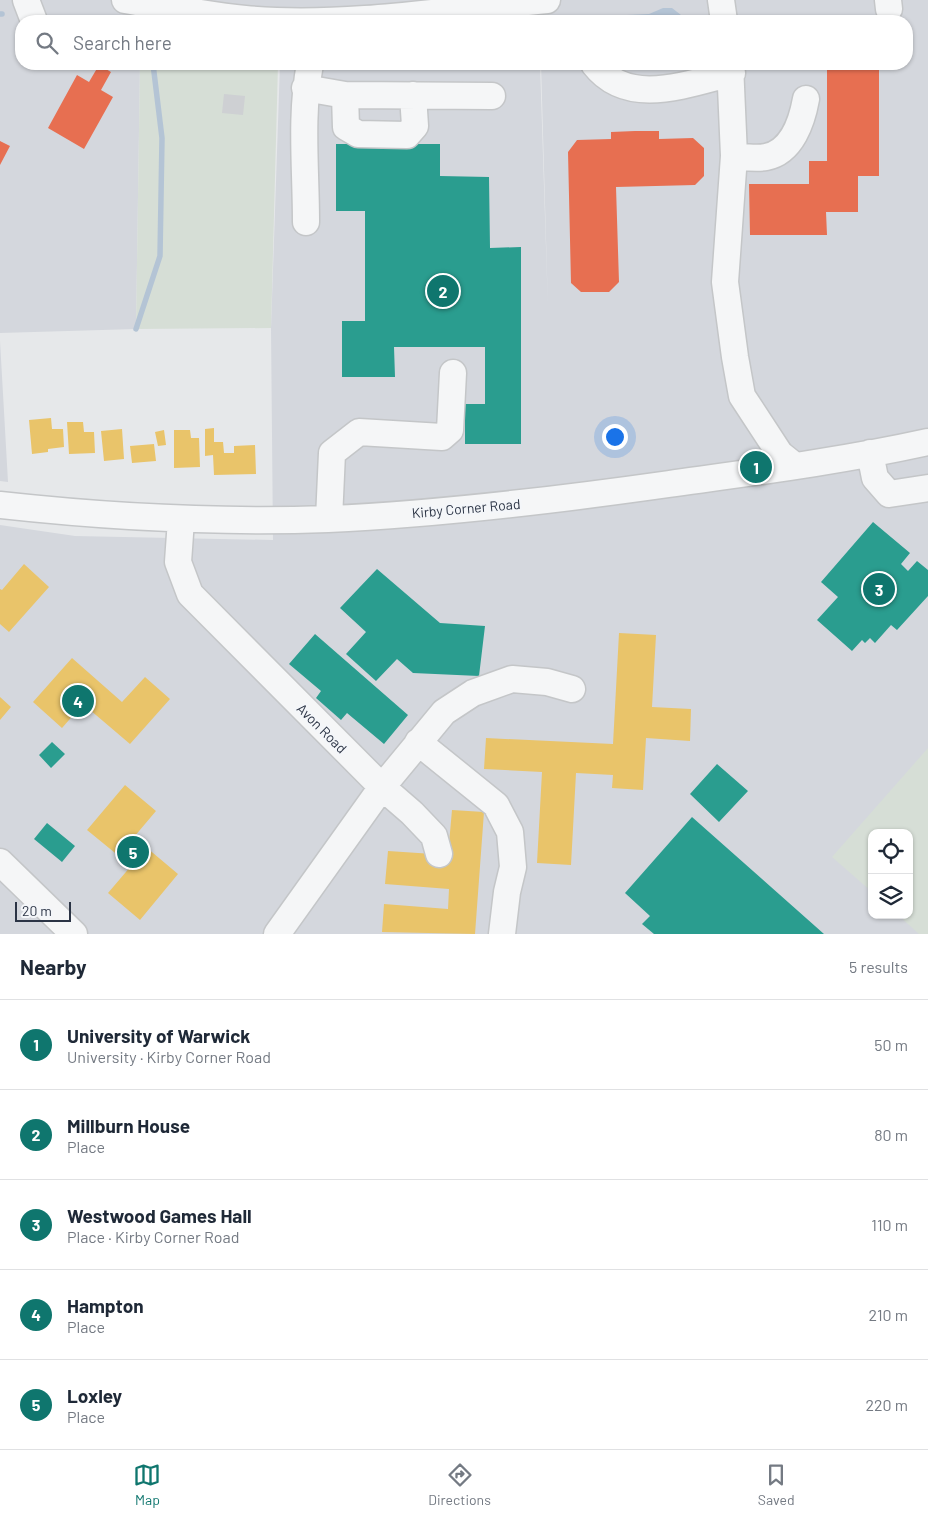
<!DOCTYPE html>
<meta charset="utf-8">
<style>
:root{--surface:#fff;--page:#f6f6f7;--text:#1f2937;--muted:#747a83;--line:#e0e1e3;--accent:#0f766e}
body{margin:0;font-family:Barlow,sans-serif;background:var(--page);color:var(--text)}
.controls{position:absolute;right:15px;bottom:15px;display:grid;overflow:hidden;border-radius:10px;box-shadow:0 1px 4px #0004}
.controls button{width:45px;height:45px;display:grid;place-items:center;padding:0;border:0;border-bottom:1px solid var(--line);background:var(--surface);color:var(--text);font:25px sans-serif}
.scale{position:absolute;left:15px;bottom:12px;width:56px;box-sizing:border-box;padding-left:5px;border:2px solid #2b3445;border-top:0;font-size:14px;line-height:18px;white-space:nowrap;color:#2b3445;-webkit-text-stroke:4px #f4f6f9;paint-order:stroke}
.you{position:absolute;left:614px;top:436px;width:18px;height:18px;margin:-12px;border:4px solid #fff;border-radius:50%;background:#1a73e8;box-shadow:0 0 0 8px #1a73e833}
.badge{display:grid;place-items:center;width:32px;height:32px;border-radius:50%;background:var(--accent);color:#fff;font-size:16px;font-weight:700}
.pin{position:absolute;translate:-50% -50%;border:2px solid #fff;box-shadow:0 1px 5px #0006}
.list{margin:0;padding:0;list-style:none}
h2{display:flex;justify-content:space-between;align-items:center;height:65px;margin:0;padding:0 20px;font-size:21px}
h2 small{font-size:16px;font-weight:400;color:var(--muted)}
.list li{display:grid;grid-template-columns:32px 1fr auto;gap:15px;align-items:center;box-sizing:border-box;height:90px;padding:0 20px;border-top:1px solid var(--line)}
.list b{display:block;font-size:19px;white-space:nowrap}
.list p{margin:0;font-size:16px;white-space:nowrap;color:var(--muted)}
.list em{font-size:16px;font-style:normal;color:var(--muted)}
.icon{flex:none;width:28px;height:28px;fill:none;stroke:currentColor;stroke-width:2;stroke-linecap:round;stroke-linejoin:round}
.map{position:relative;flex:none;width:928px;height:934px;overflow:hidden}
.search{position:absolute;background:var(--surface);box-shadow:0 1px 4px #0004;left:15px;right:15px;top:15px;height:55px;display:flex;align-items:center;gap:12px;box-sizing:border-box;padding:0 18px;border-radius:20px;color:var(--muted);font-size:19px}
.sheet{height:515px;background:var(--surface)}
nav{display:flex;justify-content:space-around;align-items:center;box-sizing:border-box;height:70px;border-top:1px solid var(--line);background:var(--surface);font-size:14px;color:var(--muted)}
nav a{display:grid;justify-items:center;gap:2px}
nav .on{color:var(--accent)}
.map>svg:first-child{display:block}
</style>
<div class="map">
<svg width="928" height="934" viewBox="0 0 928 934">
<rect width="100%" height="100%" fill="#e6e8ea"/>
<path fill="#d4d7dd" fill-rule="evenodd" d="M0,0H928V934H0V525L75,536L273,540L271,328L280,64H540L548,309L541,64H907V21H540V18L512,21H21V64H140L136,329L0,333ZM872,833H909V915H872Z
M0,341L8,482L0,481Z"/>
<path fill="#d6ded6" d="M140,64H278L271,328L136,329Z
M928,748V934H919L898,915H909V833H872V892L832,857Z"/>
<path fill="#b4c4d5" d="M663,8H672L681,15V21H622L627,15L649,14Z"/>
<path fill="#e9c46a" d="M51,418L52,429H63L64,447L48,449V452L32,454L29,420Z
M67,422H83L84,432H94L95,453L69,454Z
M214,428V442H223L224,453H234V446L255,445L256,474L214,475L213,455L205,456V429Z
M122,429L124,459L104,461L101,431Z
M164,430L166,445L158,446L155,432Z
M174,430H190L191,438H199L200,467L174,468Z
M154,444L156,461L132,463L130,446Z
M24,564L49,587L9,632L0,624V589L2,590Z
M619,633L656,635L652,707L691,709L690,741L646,738L643,790L612,788L613,775L576,773L571,865L537,863L542,772L484,769L486,738L613,744Z
M72,658L122,702L145,677L170,699L130,744L83,704L62,728L33,702Z
M0,697L11,707L0,720Z
M125,785L156,811L134,837L178,874L140,920L108,893L131,866L87,830Z
M452,810L484,812L475,934L382,932L384,904L448,909L449,889L385,884L388,851L448,855Z"/>
<path fill="#e76f51" d="M827,64H879V176H858V212H826L827,235H750L749,184H809V161H827Z
M99,65L111,72L101,90L113,97L84,149L48,128L77,75L89,82Z
M635,131H659V139L693,138L704,148V176L695,185L616,187L619,282L609,292H581L571,283L568,152L577,140L611,139V132Z
M0,141L10,146L0,165Z"/>
<path fill="#2a9d8f" d="M336,144H440V176L489,177L490,248L521,247V444H465V404H485V347H394L395,377H342V321H365V211H336Z
M873,522L910,553L901,564L908,571L917,561L928,570V596L897,630L891,625L875,643L870,638L865,643L862,640L852,651L817,620L838,597L821,582Z
M377,569L440,623L485,626L479,676L413,673L397,659L376,681L346,654L366,632L340,608Z
M315,634L408,715L384,744L347,713L341,720L316,698L321,691L289,664Z
M52,742L65,754L51,768L39,755Z
M717,764L748,791L719,822L690,794Z
M692,817L824,934H654L642,924L650,916L625,893Z
M47,823L75,846L62,862L34,839Z"/>
<g fill="none" stroke-linecap="round" stroke-linejoin="round">
<path stroke="#b4c4d5" stroke-width="5.5" d="M0,14H2
M136,329L160,256L162,138L153,64"/>
</g>
<path fill="#ced0d3" d="M224,94L245,96L243,115L222,113Z"/>
<g fill="none" stroke-linecap="round" stroke-linejoin="round">
<defs>
<path id="minor" d="M26,0L34,21
M125,0C165,7 205,15 245,19C341,28 451,10 547,0
M721,0L724,21
M888,0L889,9
M594,64C628,108 687,84 732,73
M730,64L734,156L725,282L735,357L742,396L780,454L795,466
M305,88L345,95L492,96
M345,95L346,127L358,134L407,135L415,126L413,95
M734,156C744,157 756,159 766,157C792,152 802,121 806,99
M306,222C306,169 300,116 310,64
M870,453L875,478L889,494L928,488
M0,505C109,517 218,523 328,519C442,514 556,500 669,484C755,472 842,461 928,442
M329,519L332,453L359,432L442,437L450,430L453,373
M181,520L178,562L190,594L382,787L277,934
M418,742L496,805L510,832L513,867L507,892L502,934
M439,854L434,836L412,813L382,787L444,712L473,693L512,679L547,682L572,689
M0,862L74,934"/>
</defs>
<use href="#minor" stroke="#c4c6c8" stroke-width="29"/>
<use href="#minor" stroke="#f5f6f7" stroke-width="26"/>
</g>
<g text-anchor="middle" dominant-baseline="central" stroke-width="5" stroke-linejoin="round" paint-order="stroke">
<g font-size="14" fill="#2b3445" stroke="#f4f6f9">
<text transform="translate(466 508) rotate(-5)">Kirby Corner Road</text>
<text transform="translate(322 728) rotate(45)">Avon Road</text>
</g>
</g>
</svg>
<div class="controls">
<button><svg class="icon" aria-label="locate" viewBox="0 0 24 24"><circle cx="12" cy="12" r="6"/><path d="M12 2v4M12 18v4M2 12h4M18 12h4"/></svg></button>
<button><svg class="icon" aria-label="layers" viewBox="0 0 24 24"><path d="M12 4l9 5-9 5-9-5zM3 14l9 5 9-5"/></svg></button>
</div>
<div class="scale">20 m</div>
<div class="you"></div>
<div class="pin badge" style="left:756px;top:467px">1</div>
<div class="pin badge" style="left:443px;top:291px">2</div>
<div class="pin badge" style="left:879px;top:589px">3</div>
<div class="pin badge" style="left:78px;top:701px">4</div>
<div class="pin badge" style="left:133px;top:852px">5</div>
<div class="search"><svg class="icon" aria-label="search" viewBox="0 0 24 24"><circle cx="10" cy="10" r="6"/><path d="M15 15l6 6"/></svg>Search here</div>
</div>
<section class="sheet">
<h2>Nearby<small>5 results</small></h2>
<ul class="list">
<li><span class="badge">1</span><div><b>University of Warwick</b><p>University · Kirby Corner Road</p></div><em>50 m</em></li>
<li><span class="badge">2</span><div><b>Millburn House</b><p>Place</p></div><em>80 m</em></li>
<li><span class="badge">3</span><div><b>Westwood Games Hall</b><p>Place · Kirby Corner Road</p></div><em>110 m</em></li>
<li><span class="badge">4</span><div><b>Hampton</b><p>Place</p></div><em>210 m</em></li>
<li><span class="badge">5</span><div><b>Loxley</b><p>Place</p></div><em>220 m</em></li>
</ul>
</section>
<nav>
<a class="on"><svg class="icon" aria-label="map" viewBox="0 0 24 24"><path d="M3 6l6-2 6 2 6-2v14l-6 2-6-2-6 2zM9 4v14M15 6v14"/></svg>Map</a>
<a><svg class="icon" aria-label="directions" viewBox="0 0 24 24"><path d="M12 3l9 9-9 9-9-9zM9 14v-3h6M13 9l2 2-2 2"/></svg>Directions</a>
<a><svg class="icon" aria-label="saved" viewBox="0 0 24 24"><path d="M7 4h10v16l-5-4-5 4z"/></svg>Saved</a>
</nav>
